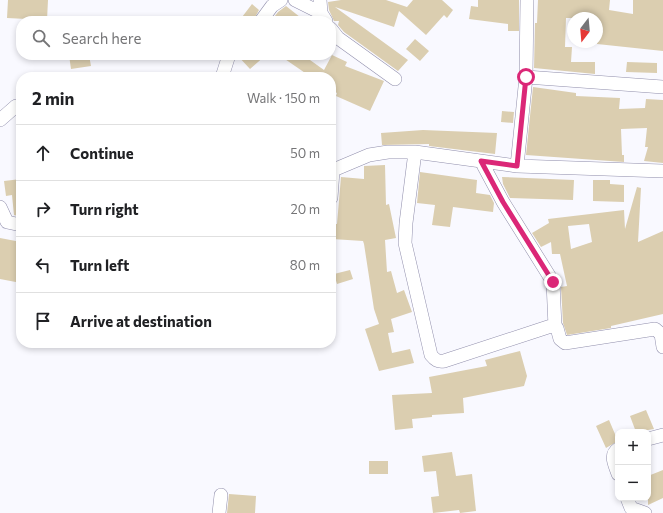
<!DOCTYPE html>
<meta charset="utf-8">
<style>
:root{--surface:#fff;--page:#f2f2f2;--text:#202124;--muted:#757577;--line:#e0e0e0}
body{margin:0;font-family:Commissioner,sans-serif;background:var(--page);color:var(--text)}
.controls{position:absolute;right:12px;bottom:12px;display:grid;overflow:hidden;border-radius:8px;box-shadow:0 2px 6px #0003}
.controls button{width:36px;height:36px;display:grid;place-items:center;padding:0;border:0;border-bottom:1px solid var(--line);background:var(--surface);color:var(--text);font:20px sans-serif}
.compass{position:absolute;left:567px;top:12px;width:36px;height:36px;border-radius:50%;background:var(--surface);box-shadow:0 2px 6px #0003;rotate:196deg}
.stop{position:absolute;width:12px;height:12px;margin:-9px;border:3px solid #db2777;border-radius:50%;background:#fff}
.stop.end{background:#db2777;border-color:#fff;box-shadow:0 1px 4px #0008}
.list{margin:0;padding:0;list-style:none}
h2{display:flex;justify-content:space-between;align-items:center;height:52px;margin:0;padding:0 16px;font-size:17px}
h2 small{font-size:13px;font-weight:400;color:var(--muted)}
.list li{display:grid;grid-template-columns:26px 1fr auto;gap:12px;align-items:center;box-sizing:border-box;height:56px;padding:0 16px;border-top:1px solid var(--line)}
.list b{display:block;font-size:15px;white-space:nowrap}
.list em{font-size:13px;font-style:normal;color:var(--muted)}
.icon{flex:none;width:22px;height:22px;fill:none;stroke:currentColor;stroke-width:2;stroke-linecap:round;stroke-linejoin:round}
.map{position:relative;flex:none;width:663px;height:513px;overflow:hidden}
.search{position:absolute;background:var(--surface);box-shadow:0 2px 6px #0003;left:16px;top:16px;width:320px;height:44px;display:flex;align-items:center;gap:10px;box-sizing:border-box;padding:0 14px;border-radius:16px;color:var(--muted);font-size:15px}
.panel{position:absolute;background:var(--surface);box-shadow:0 2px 6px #0003;left:16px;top:72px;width:320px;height:276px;border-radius:16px}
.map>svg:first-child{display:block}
</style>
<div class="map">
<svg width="663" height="513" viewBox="0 0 663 513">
<rect width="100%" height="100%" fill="#f9f9ff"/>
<path fill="#dbceb0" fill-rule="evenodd" d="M8,0H48L47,20L7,18Z
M341,0H386L407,7L413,0H442L453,10L447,18L444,15L426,35L399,11L394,27L335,7L408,60L398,71L344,32L338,25L339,21H334L329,10L328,2Z
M478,0H519V31H508V24L469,19L471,6L478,7Z
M538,0H610L609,10L633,14V0H663V51L597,44V18H566L565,47H572L571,62H595V74L534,68L535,23H537Z
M252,4L259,10L253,21H239Z
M286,6L305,21H271L278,12Z
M415,39L429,51L420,61L406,49Z
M69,55H89L91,66L71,69Z
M237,55H266L250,69Z
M279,55H303L324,70L332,55L347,62L345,66L384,81L370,111L336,96L337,93L331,90V77H311Z
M627,62L657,63V73L626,72Z
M533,87L576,93V96L620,98L619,109L645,108L646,99L663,100V163L644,161L648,147H645L647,128L621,129L622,155H624V162L526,155Z
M502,111L514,112L513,123L501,122Z
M423,130L497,133L495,154L429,146V144L382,145L381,133Z
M385,165L386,205L389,204L396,238L385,240L387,272L391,271L397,293L404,290L412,312L391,319L394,332L388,333L392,353L410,349L414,363L379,371L365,329L379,324L374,309L364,244L363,241L332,239L333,224H337L341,177L364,179V166Z
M420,172L477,180L476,193L490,195L494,203L493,212L453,207L450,227L432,225L435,205L417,203Z
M502,177L574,180L573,200L510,198L503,184Z
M21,179V217L14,215L12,195L6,196L4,181Z
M593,180H610V184L624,185V202L593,201Z
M637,187L641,188L638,242L663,231V314L611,326V328L567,335L563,323L561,287L567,286L560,254H552L551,242L541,247L532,233L549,223L548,219L624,210L625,229ZM589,224L592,242L571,249L568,226Z
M0,238L21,242V283L0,279Z
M350,270L353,279L337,284L334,274Z
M520,351L527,376L524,386L463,398L464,413L432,415V417L412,419L413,428L395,430L392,395L432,393L429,377L487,366L485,360Z
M646,410L654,429L636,432L630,416Z
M609,420L618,441L606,448L596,426Z
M452,452L456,476L472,474L476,511L460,513L459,510L433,513L431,497L439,496L436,471L424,472L422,456Z
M369,461H388V474H369Z
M663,470V498L648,505V476Z
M229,494L256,496L255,513H227Z"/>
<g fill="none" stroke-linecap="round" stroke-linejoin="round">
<defs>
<path id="minor" d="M295,0L321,13
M320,0L321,13L326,21
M261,21L272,6L281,0
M331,29L338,38L395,79
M222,77L229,55
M526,77L663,87
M0,120L16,106
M415,152L406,223L405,243L431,355C435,360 438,362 444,361L551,326L557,328L560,339L565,343L655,329L661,334L663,347
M481,161L503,202L553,282L555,327
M517,166L526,77L527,0
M331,171L369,155L388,152H415L517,166L663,171
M331,198L333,171
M0,207L7,222L21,225
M648,439L663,435
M618,449C609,455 615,465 618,474
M627,498L631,508L645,513
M219,513L221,495"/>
</defs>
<use href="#minor" stroke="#918fac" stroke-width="14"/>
<use href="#minor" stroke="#fff" stroke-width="13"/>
</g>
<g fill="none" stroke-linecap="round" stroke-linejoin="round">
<path stroke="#db2777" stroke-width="5" d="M526,77L517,166L481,161L503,202L553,282"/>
</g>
</svg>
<div class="controls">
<button>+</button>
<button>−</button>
</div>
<svg class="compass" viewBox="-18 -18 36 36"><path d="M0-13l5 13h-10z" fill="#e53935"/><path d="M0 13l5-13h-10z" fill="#757577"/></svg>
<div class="stop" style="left:526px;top:77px"></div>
<div class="stop end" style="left:553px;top:282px"></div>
<div class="search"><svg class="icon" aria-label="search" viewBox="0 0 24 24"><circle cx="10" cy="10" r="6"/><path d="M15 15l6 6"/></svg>Search here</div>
<section class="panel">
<h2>2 min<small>Walk · 150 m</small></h2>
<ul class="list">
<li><svg class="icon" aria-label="ahead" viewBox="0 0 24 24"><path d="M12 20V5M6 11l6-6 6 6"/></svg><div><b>Continue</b></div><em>50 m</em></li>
<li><svg class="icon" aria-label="right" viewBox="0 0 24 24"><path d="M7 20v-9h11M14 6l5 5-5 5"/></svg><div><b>Turn right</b></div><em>20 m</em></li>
<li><svg class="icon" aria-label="left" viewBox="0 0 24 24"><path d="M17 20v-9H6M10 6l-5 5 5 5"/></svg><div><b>Turn left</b></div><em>80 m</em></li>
<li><svg class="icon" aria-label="arrive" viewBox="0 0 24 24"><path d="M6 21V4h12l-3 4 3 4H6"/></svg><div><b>Arrive at destination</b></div></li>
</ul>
</section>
</div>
